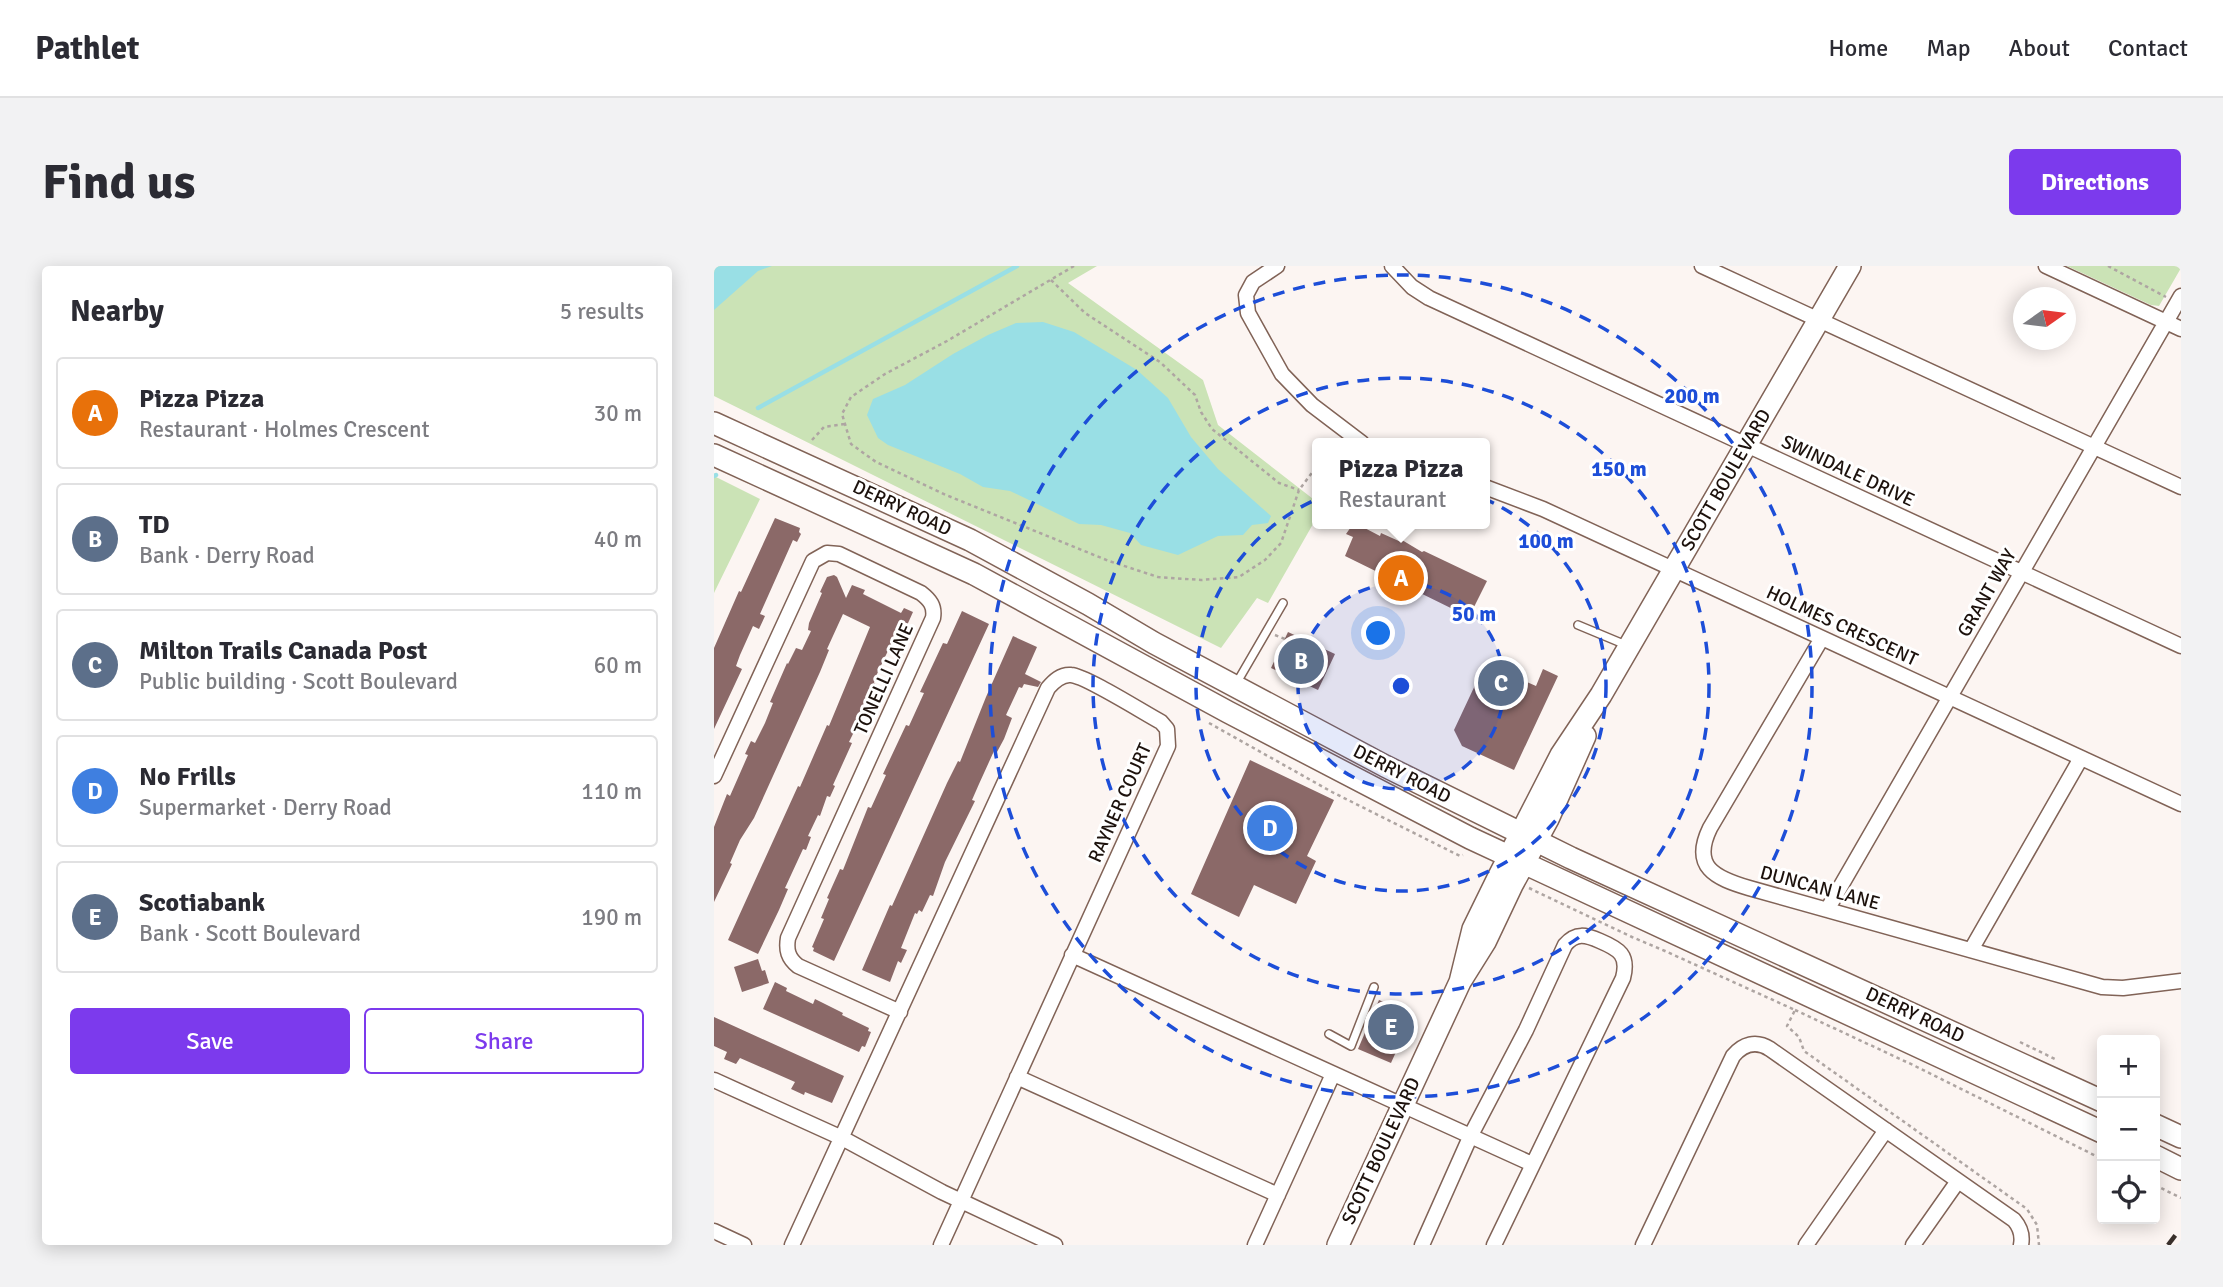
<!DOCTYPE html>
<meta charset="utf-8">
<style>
:root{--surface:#fff;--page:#f2f2f3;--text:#2b2b33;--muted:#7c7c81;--line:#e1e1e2;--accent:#7c3aed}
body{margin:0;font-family:Signika,sans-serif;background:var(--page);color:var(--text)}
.controls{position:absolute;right:21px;bottom:21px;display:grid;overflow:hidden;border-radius:7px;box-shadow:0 4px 18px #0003}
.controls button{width:63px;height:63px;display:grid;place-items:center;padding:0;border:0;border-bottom:2px solid var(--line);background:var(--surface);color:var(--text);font:35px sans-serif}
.compass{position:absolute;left:1299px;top:21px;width:63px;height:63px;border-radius:50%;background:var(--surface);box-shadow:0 4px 18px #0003;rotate:76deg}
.you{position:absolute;left:665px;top:368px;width:24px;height:24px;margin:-18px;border:5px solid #fff;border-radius:50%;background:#1a73e8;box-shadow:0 0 0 10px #1a73e833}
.badge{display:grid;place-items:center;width:46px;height:46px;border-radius:50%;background:var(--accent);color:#fff;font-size:23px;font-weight:700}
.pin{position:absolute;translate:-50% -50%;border:4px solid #fff;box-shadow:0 2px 7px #0006}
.popup{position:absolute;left:598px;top:172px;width:178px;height:91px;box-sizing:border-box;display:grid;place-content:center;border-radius:7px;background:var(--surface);filter:drop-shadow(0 2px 5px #0005);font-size:23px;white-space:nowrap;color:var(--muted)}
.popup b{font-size:26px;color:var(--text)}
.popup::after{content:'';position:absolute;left:50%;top:100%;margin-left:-14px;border:14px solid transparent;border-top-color:var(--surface)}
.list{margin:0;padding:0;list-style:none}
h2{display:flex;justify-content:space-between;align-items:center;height:91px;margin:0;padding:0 28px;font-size:30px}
h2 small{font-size:23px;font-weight:400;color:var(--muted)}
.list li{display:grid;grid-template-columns:46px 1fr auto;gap:21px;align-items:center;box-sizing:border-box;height:112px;margin:0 14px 14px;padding:0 14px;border:2px solid var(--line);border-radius:7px}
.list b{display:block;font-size:26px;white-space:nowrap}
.list p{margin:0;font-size:23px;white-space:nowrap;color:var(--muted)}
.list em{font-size:23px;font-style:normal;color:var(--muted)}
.actions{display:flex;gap:14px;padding:21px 28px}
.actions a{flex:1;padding:16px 0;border:2px solid var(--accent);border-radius:7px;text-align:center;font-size:24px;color:var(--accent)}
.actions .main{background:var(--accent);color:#fff}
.icon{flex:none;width:38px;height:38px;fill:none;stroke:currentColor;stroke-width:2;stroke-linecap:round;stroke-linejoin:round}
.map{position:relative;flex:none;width:1467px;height:979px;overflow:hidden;border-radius:7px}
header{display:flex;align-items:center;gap:42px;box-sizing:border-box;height:98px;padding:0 35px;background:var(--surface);border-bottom:2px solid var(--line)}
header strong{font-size:33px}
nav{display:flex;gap:38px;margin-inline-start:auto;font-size:24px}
.intro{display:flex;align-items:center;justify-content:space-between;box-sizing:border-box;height:168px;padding:0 42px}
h1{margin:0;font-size:49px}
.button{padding:18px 32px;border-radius:7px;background:var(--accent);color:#fff;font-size:24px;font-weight:700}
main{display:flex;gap:42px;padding:0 42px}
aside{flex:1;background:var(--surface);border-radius:7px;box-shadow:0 4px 18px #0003}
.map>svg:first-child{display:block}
</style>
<header>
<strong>Pathlet</strong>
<nav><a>Home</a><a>Map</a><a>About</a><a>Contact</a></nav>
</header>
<div class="intro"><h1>Find us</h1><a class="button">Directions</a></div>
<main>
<aside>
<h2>Nearby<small>5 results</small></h2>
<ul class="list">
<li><span class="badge" style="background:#e8710a">A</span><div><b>Pizza Pizza</b><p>Restaurant · Holmes Crescent</p></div><em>30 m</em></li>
<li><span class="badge" style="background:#5c6f8a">B</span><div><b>TD</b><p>Bank · Derry Road</p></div><em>40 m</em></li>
<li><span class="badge" style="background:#5c6f8a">C</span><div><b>Milton Trails Canada Post</b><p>Public building · Scott Boulevard</p></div><em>60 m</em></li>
<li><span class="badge" style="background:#3f7fe0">D</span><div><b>No Frills</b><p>Supermarket · Derry Road</p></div><em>110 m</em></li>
<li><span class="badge" style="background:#5c6f8a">E</span><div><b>Scotiabank</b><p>Bank · Scott Boulevard</p></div><em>190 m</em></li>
</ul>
<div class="actions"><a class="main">Save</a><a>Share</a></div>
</aside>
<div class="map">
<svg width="1467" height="979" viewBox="0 0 1467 979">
<rect width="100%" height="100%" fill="#fcf5f2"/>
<path fill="#cbe3b6" d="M0,0H383L354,17L489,114L504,159L603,236V251L554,337L543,332L507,382L0,130Z
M1353,0H1467V2L1445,40L1437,39Z
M0,210L46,233L0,327Z"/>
<path fill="#99dfe5" d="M0,0H58L44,5L0,44Z
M329,56L360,66L423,104L454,132L477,171L504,203L557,250L554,257L538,259L529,269L504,270L464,289L427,279L416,267L387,259L365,258L296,225L269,221L246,208L174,179L164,172L153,149L159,133L191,119L239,88L274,69L302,57Z"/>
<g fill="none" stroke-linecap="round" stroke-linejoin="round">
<path stroke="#99dfe5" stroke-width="4.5" d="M44,142L303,0
M0,210L2,209"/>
</g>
<path fill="#8b6968" d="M61,252L86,262L85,266L87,268L83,276L79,274L46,348L51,350L45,363L39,360L26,389L22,400L28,403L0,463V382L25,325L27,326Z
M639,258H643L666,270L667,267L687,276L688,274L708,286L710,285L773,315L755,351L631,290L639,271L632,268Z
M120,309L123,311L132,332L138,319L151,324L149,328L187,347L190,342L199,346L186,375L180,372L163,408L160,417L163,419L135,476L138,477L119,519L121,520L116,531L113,530L106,550L104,549L94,570L97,571L92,584L89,583L71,622L74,623L65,644L44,688L14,674L84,520L86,521L113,459L115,460L156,361L129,348L113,383L115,384L106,406L40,552L26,574L16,597L18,598L0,636V561L13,528L16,530L34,489L31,488L37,475L41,477L51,457L59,437L56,436L73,397L74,398L82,382L88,384L97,365L94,364L95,357L108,327L106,326L113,311Z
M248,345L275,358L120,695L99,685L100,682L98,681L110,653L107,652L115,633L113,632L126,603L129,604L154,541L157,542L172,509L169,508L192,459L195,460L210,427L206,426L229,377L233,378Z
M574,366L621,388L604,424L557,402Z
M299,370L323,381L311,408L327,416L324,421L310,418L308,422L305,421L292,449L298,452L290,473L283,486L280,485L265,518L258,534L261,535L231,596L219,630L216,629L208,646L205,644L203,648L201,647L187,682L193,684L187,697L184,695L176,716L148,704L176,639L178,640L233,517L244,495L246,496L272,431Z
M771,398L822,420L829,403L844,410L800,504L748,480L740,464Z
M536,494L620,534L593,590L602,595L582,638L540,619L525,651L477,628Z
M44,693L48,705L51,704L55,717L28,726L20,701Z
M61,716L73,722L72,725L99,738L101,733L129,747L128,749L155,762L154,765L157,766L151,781L148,780L145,786L49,743Z
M665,734L699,748L677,797L644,783Z
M0,751L130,810L118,837L91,826L90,829L77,823L81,816L26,792L22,798L10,793L13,786L0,780Z"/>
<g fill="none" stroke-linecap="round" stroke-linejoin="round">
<defs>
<path id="lane" d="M864,359L912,379
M522,418L569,337
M615,768L637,780L660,721"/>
<path id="street" d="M563,0L539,16L532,29L534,47L568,108L598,139L648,177
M678,0L698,21L715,32L1467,380
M988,0L1467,221
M1332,0L1467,63
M771,221L829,243L1467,538
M1108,372L996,562C977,601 1001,612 1035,622L1388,721L1409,722L1467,715
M0,510L99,295L113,287L125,288L207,327C216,334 221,340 219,352L74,672C72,684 74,692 84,700L186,746
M1113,644L1467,30
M1257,684L1367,492
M358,689L818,898
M303,811L564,929
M0,814L128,872L228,926L341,979
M0,965L30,979
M78,979L334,422C340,415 347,408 357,409C372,410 430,447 447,456L453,463L454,480L227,979
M541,979L619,808
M708,979L757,869L812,764L851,679C862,666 872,669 886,675C905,683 915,689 909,712L780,979
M929,979L1019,790C1029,778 1042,774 1056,783L1300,954C1306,961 1309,969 1307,979
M1092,979L1172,864
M1199,979L1244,915"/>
<path id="secondary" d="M0,157L256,274L374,338L440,377L671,500L857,592L1388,835
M0,189L260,308L514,446L756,572L1388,866
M746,716L759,663L784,612L847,489L887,429L1136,0
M1441,859L1467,871
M1441,890L1467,903
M624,979L746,716L771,676L798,619L834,553L871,470"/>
</defs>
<use href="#lane" stroke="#816357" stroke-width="10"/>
<use href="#street" stroke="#816357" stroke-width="17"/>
<use href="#secondary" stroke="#816357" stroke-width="24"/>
<path stroke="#aea5a2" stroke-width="2.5" stroke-dasharray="3.5 3.5" stroke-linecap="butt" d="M360,0L233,75L171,108L137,131L128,148L137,178L162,196L232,229L395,295L444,311L487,314L525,311L551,294L567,277L585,224L603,200
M1394,0L1452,31
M337,14L371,47L446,96L481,129L487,146L498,163L565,217L585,224
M98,174L110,161L131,158
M619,177H620
M561,369L571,373
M495,457L618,526L746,590L749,589
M815,622L918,671L951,685L1081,744L1073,760L1085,771L1090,785L1313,943L1323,959L1325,979
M1081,744L1199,799L1388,893
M1306,776L1341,793
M1441,919L1467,932"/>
<use href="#lane" stroke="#fff" stroke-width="7"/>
<use href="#street" stroke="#fff" stroke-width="14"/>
<use href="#secondary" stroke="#fff" stroke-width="21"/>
<path stroke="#392f2a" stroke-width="4.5" stroke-dasharray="12 12" stroke-linecap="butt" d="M1454,979L1467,962"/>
</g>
<circle cx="687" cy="420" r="103" fill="#1d4ed8" fill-opacity=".12"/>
<g fill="none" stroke="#1d4ed8" stroke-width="3.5" stroke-dasharray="12 9">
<circle cx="687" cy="420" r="103"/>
<circle cx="687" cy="420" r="205"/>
<circle cx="687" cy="420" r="308"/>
<circle cx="687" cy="420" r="411"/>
</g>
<g text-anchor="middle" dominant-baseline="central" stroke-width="6" stroke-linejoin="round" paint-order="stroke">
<g font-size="19" fill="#1c110c" stroke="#fff">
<text transform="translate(1134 205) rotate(25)">SWINDALE DRIVE</text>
<text transform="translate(1012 214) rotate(-60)">SCOTT BOULEVARD</text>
<text transform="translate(188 242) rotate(25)">DERRY ROAD</text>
<text transform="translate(1273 327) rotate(-60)">GRANT WAY</text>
<text transform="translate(1128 360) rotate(25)">HOLMES CRESCENT</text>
<text transform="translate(170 413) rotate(-66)">TONELLI LANE</text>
<text transform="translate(688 508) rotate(27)">DERRY ROAD</text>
<text transform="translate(406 537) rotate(-66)">RAYNER COURT</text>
<text transform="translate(1106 622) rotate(15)">DUNCAN LANE</text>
<text transform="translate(1201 749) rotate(25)">DERRY ROAD</text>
<text transform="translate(667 885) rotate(-65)">SCOTT BOULEVARD</text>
</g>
</g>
<circle cx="687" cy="420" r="10" fill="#1d4ed8" stroke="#fff" stroke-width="3.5"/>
<g font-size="21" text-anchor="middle" font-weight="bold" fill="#1d4ed8" stroke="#fff" stroke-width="6" stroke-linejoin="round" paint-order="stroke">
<text x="978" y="137">200 m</text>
<text x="905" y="210">150 m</text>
<text x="832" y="282">100 m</text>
<text x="760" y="355">50 m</text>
</g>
</svg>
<div class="controls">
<button>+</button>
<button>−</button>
<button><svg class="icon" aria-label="locate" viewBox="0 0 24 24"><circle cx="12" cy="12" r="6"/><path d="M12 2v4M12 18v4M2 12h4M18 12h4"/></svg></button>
</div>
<svg class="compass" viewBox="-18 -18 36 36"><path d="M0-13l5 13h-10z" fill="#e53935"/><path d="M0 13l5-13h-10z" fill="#7c7c81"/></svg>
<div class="you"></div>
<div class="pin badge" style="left:687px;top:312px;background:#e8710a">A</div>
<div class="popup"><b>Pizza Pizza</b>Restaurant</div>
<div class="pin badge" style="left:587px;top:395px;background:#5c6f8a">B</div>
<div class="pin badge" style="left:787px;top:417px;background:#5c6f8a">C</div>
<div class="pin badge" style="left:556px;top:562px;background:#3f7fe0">D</div>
<div class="pin badge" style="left:677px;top:761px;background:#5c6f8a">E</div>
</div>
</main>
